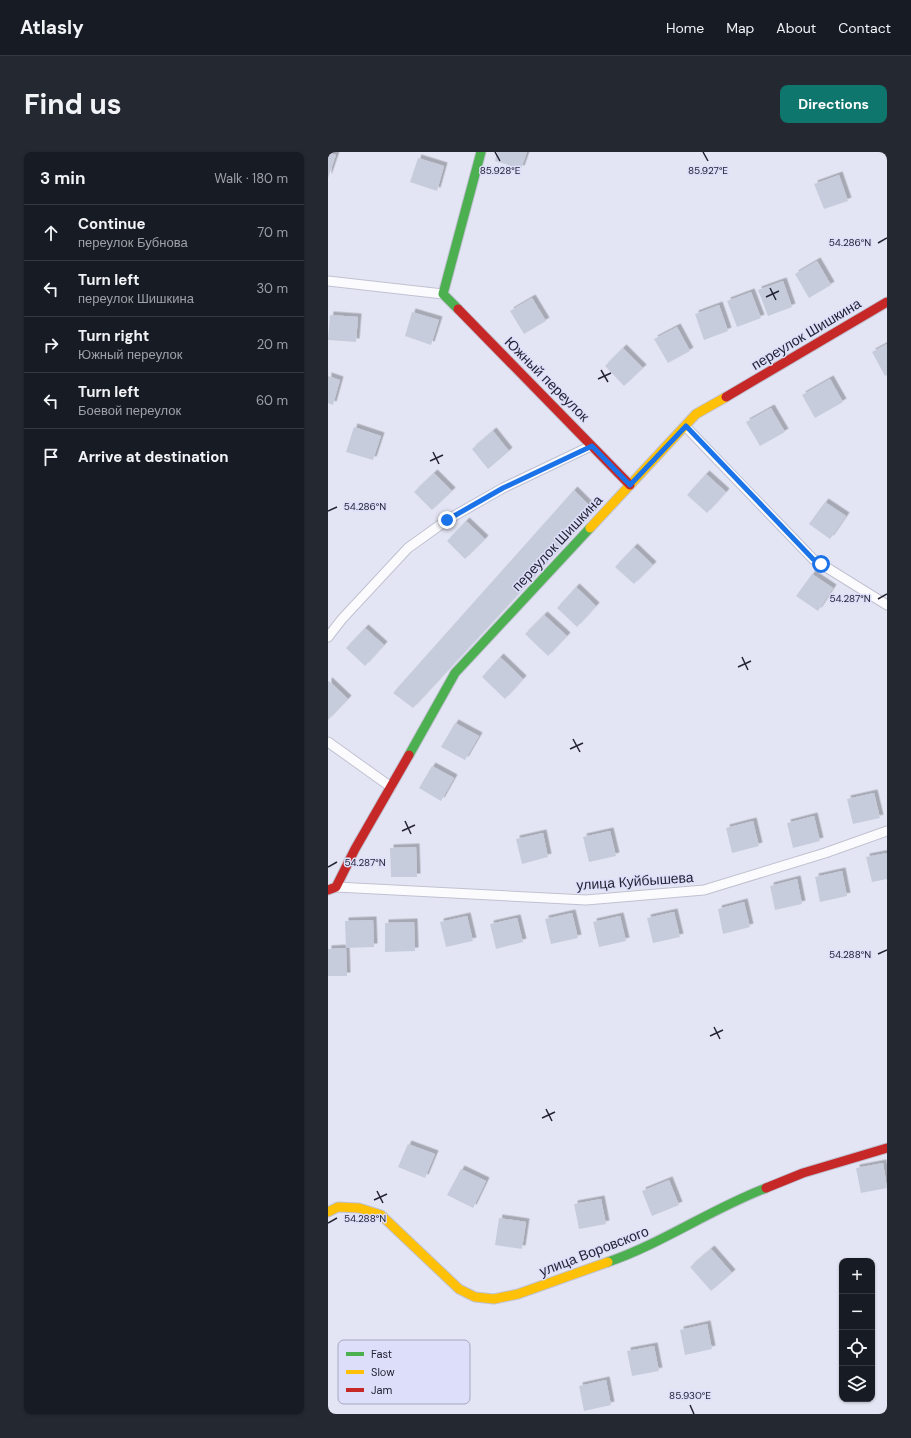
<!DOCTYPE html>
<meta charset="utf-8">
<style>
:root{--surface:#171b24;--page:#242831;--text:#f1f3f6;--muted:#9ea1a6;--line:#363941;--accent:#0f766e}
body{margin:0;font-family:"DM Sans",sans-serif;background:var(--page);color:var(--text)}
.controls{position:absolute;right:12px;bottom:12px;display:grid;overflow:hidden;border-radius:8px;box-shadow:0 1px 3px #0004}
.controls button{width:36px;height:36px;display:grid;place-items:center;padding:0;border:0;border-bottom:1px solid var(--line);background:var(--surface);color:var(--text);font:20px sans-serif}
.stop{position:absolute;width:12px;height:12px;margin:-9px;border:3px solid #1a73e8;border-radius:50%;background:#fff}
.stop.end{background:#1a73e8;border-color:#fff;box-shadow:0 1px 4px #0008}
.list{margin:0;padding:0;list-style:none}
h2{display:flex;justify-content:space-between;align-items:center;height:52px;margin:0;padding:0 16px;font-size:17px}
h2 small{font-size:13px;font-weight:400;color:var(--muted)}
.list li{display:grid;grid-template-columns:26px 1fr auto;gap:12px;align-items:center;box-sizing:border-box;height:56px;padding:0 16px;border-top:1px solid var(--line)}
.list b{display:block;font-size:15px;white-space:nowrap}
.list p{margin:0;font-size:13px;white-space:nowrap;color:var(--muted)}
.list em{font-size:13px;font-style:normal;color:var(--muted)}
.icon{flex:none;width:22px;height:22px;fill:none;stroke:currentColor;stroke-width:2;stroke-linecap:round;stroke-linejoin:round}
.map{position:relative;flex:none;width:559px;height:1262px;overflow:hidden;border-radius:8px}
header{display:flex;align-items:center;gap:24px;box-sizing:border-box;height:56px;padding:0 20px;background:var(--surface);border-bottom:1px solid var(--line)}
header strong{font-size:19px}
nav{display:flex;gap:22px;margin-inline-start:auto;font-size:14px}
.intro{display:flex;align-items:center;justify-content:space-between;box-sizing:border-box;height:96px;padding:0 24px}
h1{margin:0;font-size:28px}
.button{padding:10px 18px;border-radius:8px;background:var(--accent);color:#fff;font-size:14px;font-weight:700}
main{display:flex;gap:24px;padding:0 24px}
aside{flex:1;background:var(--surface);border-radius:8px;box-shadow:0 1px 3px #0004}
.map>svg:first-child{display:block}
</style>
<header>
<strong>Atlasly</strong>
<nav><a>Home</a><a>Map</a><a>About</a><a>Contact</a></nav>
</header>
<div class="intro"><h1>Find us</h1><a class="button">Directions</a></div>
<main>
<aside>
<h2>3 min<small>Walk · 180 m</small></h2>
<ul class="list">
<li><svg class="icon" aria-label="ahead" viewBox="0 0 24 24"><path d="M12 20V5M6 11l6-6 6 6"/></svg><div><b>Continue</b><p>переулок Бубнова</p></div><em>70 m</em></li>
<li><svg class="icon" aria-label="left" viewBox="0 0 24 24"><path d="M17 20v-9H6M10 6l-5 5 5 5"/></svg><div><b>Turn left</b><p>переулок Шишкина</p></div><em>30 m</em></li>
<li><svg class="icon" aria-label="right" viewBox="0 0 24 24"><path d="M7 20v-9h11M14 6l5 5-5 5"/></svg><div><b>Turn right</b><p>Южный переулок</p></div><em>20 m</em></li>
<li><svg class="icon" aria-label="left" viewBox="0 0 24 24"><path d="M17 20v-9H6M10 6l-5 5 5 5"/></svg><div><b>Turn left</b><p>Боевой переулок</p></div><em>60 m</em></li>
<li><svg class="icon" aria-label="arrive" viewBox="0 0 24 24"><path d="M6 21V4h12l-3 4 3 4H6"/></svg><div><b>Arrive at destination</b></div></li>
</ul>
</aside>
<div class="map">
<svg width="559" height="1262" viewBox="0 0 559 1262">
<defs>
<filter id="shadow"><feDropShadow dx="3.5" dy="-3.5" stdDeviation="0" flood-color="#0004"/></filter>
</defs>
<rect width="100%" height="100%" fill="#e3e5f4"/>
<path fill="#c7ccdc" filter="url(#shadow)" d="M0,0L8,3L0,26Z
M169,0H199L193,17L167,9Z
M90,6L116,14L109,39L82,30Z
M511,23L520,49L496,57L486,32Z
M489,109L503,133L481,146L467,122Z
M455,129L464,155L440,164L430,138Z
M423,140L433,166L409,175L399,149Z
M204,146L218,169L196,182L182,159Z
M391,153L400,179L376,188L367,162Z
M84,160L111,168L103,193L77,184Z
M2,163L30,165L28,190L0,188Z
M349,175L362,199L340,211L326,187Z
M559,192V223L557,224L544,200Z
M295,196L315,216L296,234L277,214Z
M0,224L12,228L5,253L0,251Z
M502,227L515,250L487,266L474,243Z
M443,256L457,280L432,294L418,270Z
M26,275L53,284L45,308L18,300Z
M165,279L181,299L160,317L144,297Z
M106,321L124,339L104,358L86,340Z
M378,322L398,340L379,361L359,343Z
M246,338L267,359L85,556L65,541Z
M497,350L518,364L502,387L481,372Z
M138,369L157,387L137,407L119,389Z
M306,395L325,413L306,432L287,415Z
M484,422L505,436L490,459L468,444Z
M248,435L268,454L249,475L229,456Z
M216,463L239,484L220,504L197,482Z
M37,476L56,493L37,514L18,496Z
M172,505L195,527L177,547L154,525Z
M1,529L20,547L0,568V530Z
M127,571L151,584L137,608L113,595Z
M104,614L126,626L113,649L91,636Z
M546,641L552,666L525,672L519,647Z
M486,664L492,689L465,696L459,671Z
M425,669L431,694L404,701L398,676Z
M282,679L288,704L261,710L255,685Z
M215,681L220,705L194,712L188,687Z
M88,695L89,725H63L62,696Z
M559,701V727L544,730L538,705Z
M514,719L519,744L492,750L487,725Z
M469,727L474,752L447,758L442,734Z
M416,750L422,775L395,782L390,757Z
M346,760L352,785L325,791L319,766Z
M244,761L250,786L223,792L217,767Z
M139,764L145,789L118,795L112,770Z
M292,764L298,789L271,795L265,770Z
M189,766L195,790L168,797L162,772Z
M45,768L46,795L18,796L17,769Z
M86,770L87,799L57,800V771Z
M18,796L19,824H0V797Z
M80,992L107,1002L97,1026L70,1015Z
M555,1011L559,1036L533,1041L528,1016Z
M133,1017L158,1029L145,1056L119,1043Z
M341,1028L351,1053L324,1064L314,1039Z
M273,1047L278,1072L251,1077L246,1052Z
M171,1066L198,1070L194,1097L167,1093Z
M383,1097L404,1121L383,1139L362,1115Z
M379,1172L384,1197L357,1203L352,1178Z
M326,1194L331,1219L304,1224L299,1199Z
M278,1228L283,1253L256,1259L251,1234Z"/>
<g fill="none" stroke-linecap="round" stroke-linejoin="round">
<defs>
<path id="lane" d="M0,129L115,142
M357,274L485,407L559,453
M0,485L14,467L80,396L119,368L175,336L263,294
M0,590L63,635
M8,735L258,748L376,738L497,701L559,679"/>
<path id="fast" d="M130,157L115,142L153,0
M81,603L127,521L262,376
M280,1110C335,1091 383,1057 438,1036"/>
<path id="slow" d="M262,376L368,262L398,245
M0,1060L10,1055L31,1056L53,1063L131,1137L147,1145L166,1147L190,1142L280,1110"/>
<path id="jam" d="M130,157L302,333
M398,245L559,150
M0,738L8,735L27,697L81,603
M438,1036L475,1021L559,996"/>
</defs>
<use href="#lane" stroke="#c0c1d1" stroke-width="11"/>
<use href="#fast" stroke="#c0c1d1" stroke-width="11"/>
<use href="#slow" stroke="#c0c1d1" stroke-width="11"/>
<use href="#jam" stroke="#c0c1d1" stroke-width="11"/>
<use href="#lane" stroke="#fbfbfd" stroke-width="9"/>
<use href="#fast" stroke="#4caf50" stroke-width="9"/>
<use href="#slow" stroke="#ffc107" stroke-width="9"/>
<use href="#jam" stroke="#c62828" stroke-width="9"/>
</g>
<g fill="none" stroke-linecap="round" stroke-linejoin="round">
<path stroke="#1a73e8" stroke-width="5" d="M119,368L175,336L264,294L302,333L358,274L485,407L493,412"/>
</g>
<path fill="none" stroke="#242435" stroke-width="1.5" d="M167,0L172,9M375,0L380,9M550,91L559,86M442,136L448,148M438,145L451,139M273,218L280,230M270,227L283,221M105,300L111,312M102,309L115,303M0,359L9,355M550,447L559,442M414,505L420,518M410,515L423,509M245,587L252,600M242,597L255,591M77,669L83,682M74,679L87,673M0,715L9,710M550,802L559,798M386,875L392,887M382,884L395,878M218,957L224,969M214,966L227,960M49,1039L55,1051M46,1048L59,1042M0,1071L9,1066M362,1253L366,1262"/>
<g text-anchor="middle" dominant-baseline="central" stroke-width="3" stroke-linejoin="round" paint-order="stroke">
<g font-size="14" fill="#242435" stroke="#dddffa">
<text transform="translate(478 182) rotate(-31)">переулок Шишкина</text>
<text transform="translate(219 227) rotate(45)">Южный переулок</text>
<text transform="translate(229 391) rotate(-47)">переулок Шишкина</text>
<text transform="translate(307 729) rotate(-4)">улица Куйбышева</text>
<text transform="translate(266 1099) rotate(-21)">улица Воровского</text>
</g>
</g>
<rect x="10" y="1188" width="132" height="64" rx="6" fill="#dddffa" stroke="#a6a7bf" stroke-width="1"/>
<rect x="18" y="1200" width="18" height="4" fill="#4caf50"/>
<rect x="18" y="1218" width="18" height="4" fill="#ffc107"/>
<rect x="18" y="1236" width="18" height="4" fill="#c62828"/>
<g font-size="11" fill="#242435">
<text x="43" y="1206">Fast</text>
<text x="43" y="1224">Slow</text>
<text x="43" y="1242">Jam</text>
</g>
<g font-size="10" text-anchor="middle" fill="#242435" stroke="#dddffa" stroke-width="3" stroke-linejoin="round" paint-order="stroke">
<text x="172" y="22">85.928°E</text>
<text x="380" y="22">85.927°E</text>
<text x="522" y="94">54.286°N</text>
<text x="37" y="358">54.286°N</text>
<text x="522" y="450">54.287°N</text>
<text x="37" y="714">54.287°N</text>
<text x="522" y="806">54.288°N</text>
<text x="37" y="1070">54.288°N</text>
<text x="362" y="1247">85.930°E</text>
</g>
</svg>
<div class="controls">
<button>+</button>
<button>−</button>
<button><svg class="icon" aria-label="locate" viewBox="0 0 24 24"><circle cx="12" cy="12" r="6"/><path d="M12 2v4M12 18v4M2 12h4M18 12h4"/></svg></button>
<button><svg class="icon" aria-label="layers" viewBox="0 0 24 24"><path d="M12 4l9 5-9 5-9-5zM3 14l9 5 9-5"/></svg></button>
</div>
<div class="stop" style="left:493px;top:412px"></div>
<div class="stop end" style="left:119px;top:368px"></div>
</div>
</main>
